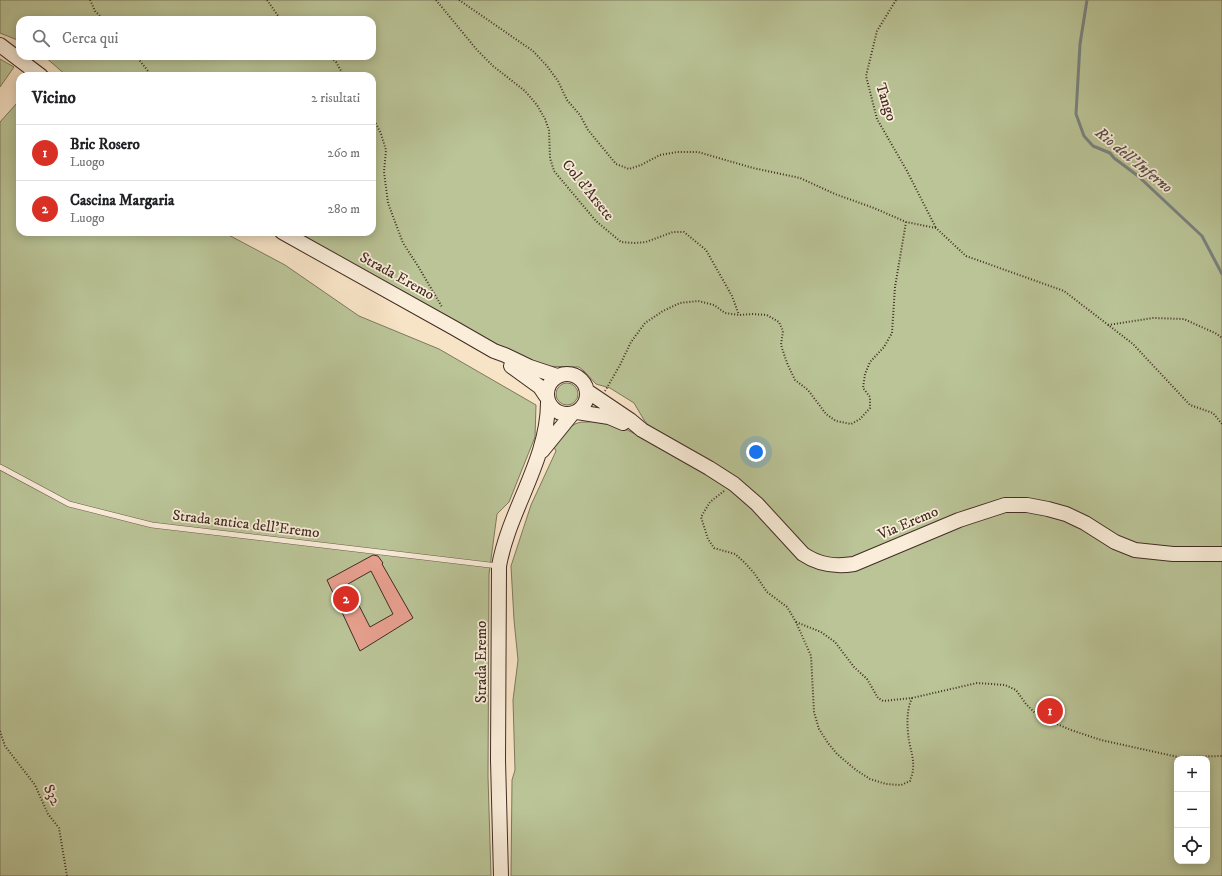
<!DOCTYPE html>
<html lang="it">
<meta charset="utf-8">
<style>
:root{--surface:#fff;--page:#f6f6f6;--text:#202124;--muted:#757577;--line:#e0e0e0;--accent:#d93025}
body{margin:0;font-family:"IM FELL DW Pica",serif;background:var(--page);color:var(--text)}
.controls{position:absolute;right:12px;bottom:12px;display:grid;overflow:hidden;border-radius:8px;box-shadow:0 2px 10px #0003}
.controls button{width:36px;height:36px;display:grid;place-items:center;padding:0;border:0;border-bottom:1px solid var(--line);background:var(--surface);color:var(--text);font:20px sans-serif}
.you{position:absolute;left:756px;top:452px;width:14px;height:14px;margin:-10px;border:3px solid #fff;border-radius:50%;background:#1a73e8;box-shadow:0 0 0 6px #1a73e833}
.badge{display:grid;place-items:center;width:26px;height:26px;border-radius:50%;background:var(--accent);color:#fff;font-size:13px;font-weight:700}
.pin{position:absolute;translate:-50% -50%;border:2px solid #fff;box-shadow:0 1px 4px #0006}
.list{margin:0;padding:0;list-style:none}
h2{display:flex;justify-content:space-between;align-items:center;height:52px;margin:0;padding:0 16px;font-size:17px}
h2 small{font-size:13px;font-weight:400;color:var(--muted)}
.list li{display:grid;grid-template-columns:26px 1fr auto;gap:12px;align-items:center;box-sizing:border-box;height:56px;padding:0 16px;border-top:1px solid var(--line)}
.list b{display:block;font-size:15px;white-space:nowrap}
.list p{margin:0;font-size:13px;white-space:nowrap;color:var(--muted)}
.list em{font-size:13px;font-style:normal;color:var(--muted)}
.icon{flex:none;width:22px;height:22px;fill:none;stroke:currentColor;stroke-width:2;stroke-linecap:round;stroke-linejoin:round}
.map{position:relative;flex:none;width:1222px;height:876px;overflow:hidden}
.search{position:absolute;background:var(--surface);box-shadow:0 2px 10px #0003;left:16px;top:16px;width:360px;height:44px;display:flex;align-items:center;gap:10px;box-sizing:border-box;padding:0 14px;border-radius:12px;color:var(--muted);font-size:15px}
.panel{position:absolute;background:var(--surface);box-shadow:0 2px 10px #0003;left:16px;top:72px;width:360px;height:164px;border-radius:12px}
.map>svg:first-child{display:block}
</style>
<div class="map">
<svg width="1222" height="876" viewBox="0 0 1222 876">
<rect width="100%" height="100%" fill="#f7e3c6"/>
<filter id="stains"><feTurbulence type="fractalNoise" baseFrequency=".005" numOctaves="4"/><feColorMatrix values="0 0 0 0 .2 0 0 0 0 .09 0 0 0 0 .02 0 0 0 .5 -.17"/></filter>
<radialGradient id="worn" r=".72"><stop offset=".6" stop-color="#630" stop-opacity="0"/><stop offset="1" stop-color="#630" stop-opacity=".3"/></radialGradient>
<path fill="#bac497" stroke="#7e785e" fill-rule="evenodd" d="M0,0H1222V876H511L512,780L515,770L513,700L518,660L514,620L511,566L531,505L556,451L553,445C560,437 566,429 575,424C579,422 583,422 587,422C612,419 635,434 656,445L652,430L644,420L634,403L610,388L596,384L584,371L579,367L539,366L508,351L294,232H372V76H67L44,56H372V20H20V41L0,33ZM1177,759H1207V861H1177Z
M0,59L14,67L0,87Z
M17,103L20,105V232H223L285,265L359,316L439,349L536,405L535,437L509,502L497,514L489,574L488,777L491,876H0V122Z
M556 394a11 11 0 1 1 22 0a11 11 0 1 1-22 0Z"/>
<g fill="none" stroke-linecap="round" stroke-linejoin="round">
<path stroke="#7a8380" stroke-width="3" d="M1087,0L1080,44L1076,114L1084,136L1093,146L1110,153L1114,158L1138,176L1202,236L1222,274"/>
</g>
<path fill="#e7a08f" stroke="#422d24" fill-rule="evenodd" d="M373,555L378,556L383,563L382,564L413,618L360,651L327,580ZM371,571L393,614L370,627L348,584Z"/>
<g fill="none" stroke-linecap="round" stroke-linejoin="round">
<defs>
<path id="lane" d="M0,467L69,504L152,525L498,566"/>
<path id="secondary" d="M0,45L41,76
M282,232L454,328L494,351L505,355L530,367L557,376
M511,366L540,387L546,396
M547 394a20 20 0 1 1 40 0a20 20 0 1 1-40 0Z
M587,391L630,420L642,430L709,468L734,484L757,504L803,554C819,565 835,567 854,564L959,520L1005,505H1027L1048,509L1066,514L1085,523L1115,542L1135,550L1173,554H1222
M577,412L609,417L623,423
M542,451L572,414
M501,876L498,760L499,566C509,510 548,460 548,402"/>
</defs>
<use href="#lane" stroke="#6f5a4c" stroke-width="6"/>
<use href="#secondary" stroke="#422d24" stroke-width="16"/>
<path stroke="#422d24" stroke-width="2" stroke-dasharray="1 2" stroke-linecap="butt" d="M90,0L95,11L104,20
M267,0L281,20
M436,0L477,50L493,66L525,91L537,105L545,119L549,130L550,158L554,171L596,221L621,242L634,243L646,242L673,232H684L706,250L732,296L739,315
M459,0L533,51L547,66L558,81L567,100L580,115L588,130L616,164L629,169L641,165L660,155L677,152H698L753,168L800,178L835,194L874,208L906,222L936,228L966,256L1064,291L1133,344L1190,405L1213,413L1222,424
M896,0L877,31L866,76L877,119L907,171L936,228
M136,56L152,76
M329,56L336,62L344,76
M372,115L381,134L386,150L384,172L388,203L403,243L418,266L442,307
M1108,325L1153,318L1184,319L1217,334L1222,338
M605,391L620,365L631,342L645,323L663,311L680,303L698,301L714,305L725,313L739,315L752,314L767,315L779,322L783,331L781,345L787,363L795,380L808,390L826,414L836,421L851,424L860,419L870,408V397L863,388L865,374L870,362L884,347L892,333L895,287L906,222
M724,491L710,502L701,517L708,539L714,548L735,554L744,562L754,573L767,592L787,607L796,622L811,656L814,712L819,729L828,743L837,754L856,770L870,779L886,784L901,785L910,781C911,777 913,773 913,769C914,759 911,751 909,741C907,727 906,711 912,698
M796,622L821,632L835,642L854,667L867,679L878,698L883,701L912,698L977,683L1005,685L1016,690L1026,704L1038,716L1071,730L1101,740L1178,757L1222,756
M0,731L5,746L35,785L48,814L59,828L67,876"/>
<use href="#lane" stroke="#faedda" stroke-width="5"/>
<use href="#secondary" stroke="#faedda" stroke-width="14"/>
</g>
<g text-anchor="middle" dominant-baseline="central" stroke-width="3.5" stroke-linejoin="round" paint-order="stroke">
<g font-size="15" fill="#422d24" stroke="#faedda">
<text transform="translate(886 102) rotate(72)">Tango</text>
<text transform="translate(588 190) rotate(51)">Col d'Arsete</text>
<text transform="translate(397 276) rotate(29)">Strada Eremo</text>
<text transform="translate(908 523) rotate(-23)">Via Eremo</text>
<text transform="translate(246 524) rotate(7)">Strada antica dell'Eremo</text>
<text transform="translate(481 662) rotate(-90)">Strada Eremo</text>
<text transform="translate(52 795) rotate(64)">S32</text>
</g>
<g font-size="16" font-style="italic" fill="#5a514a" stroke="#faedda">
<text transform="translate(1134 160) rotate(39)">Rio dell'Inferno</text>
</g>
</g>
<rect width="100%" height="100%" filter="url(#stains)"/>
<rect width="100%" height="100%" fill="url(#worn)"/>
</svg>
<div class="controls">
<button>+</button>
<button>−</button>
<button><svg class="icon" aria-label="locate" viewBox="0 0 24 24"><circle cx="12" cy="12" r="6"/><path d="M12 2v4M12 18v4M2 12h4M18 12h4"/></svg></button>
</div>
<div class="you"></div>
<div class="pin badge" style="left:1050px;top:711px">1</div>
<div class="pin badge" style="left:346px;top:599px">2</div>
<div class="search"><svg class="icon" aria-label="search" viewBox="0 0 24 24"><circle cx="10" cy="10" r="6"/><path d="M15 15l6 6"/></svg>Cerca qui</div>
<section class="panel">
<h2>Vicino<small>2 risultati</small></h2>
<ul class="list">
<li><span class="badge">1</span><div><b>Bric Rosero</b><p>Luogo</p></div><em>260 m</em></li>
<li><span class="badge">2</span><div><b>Cascina Margaria</b><p>Luogo</p></div><em>280 m</em></li>
</ul>
</section>
</div>
